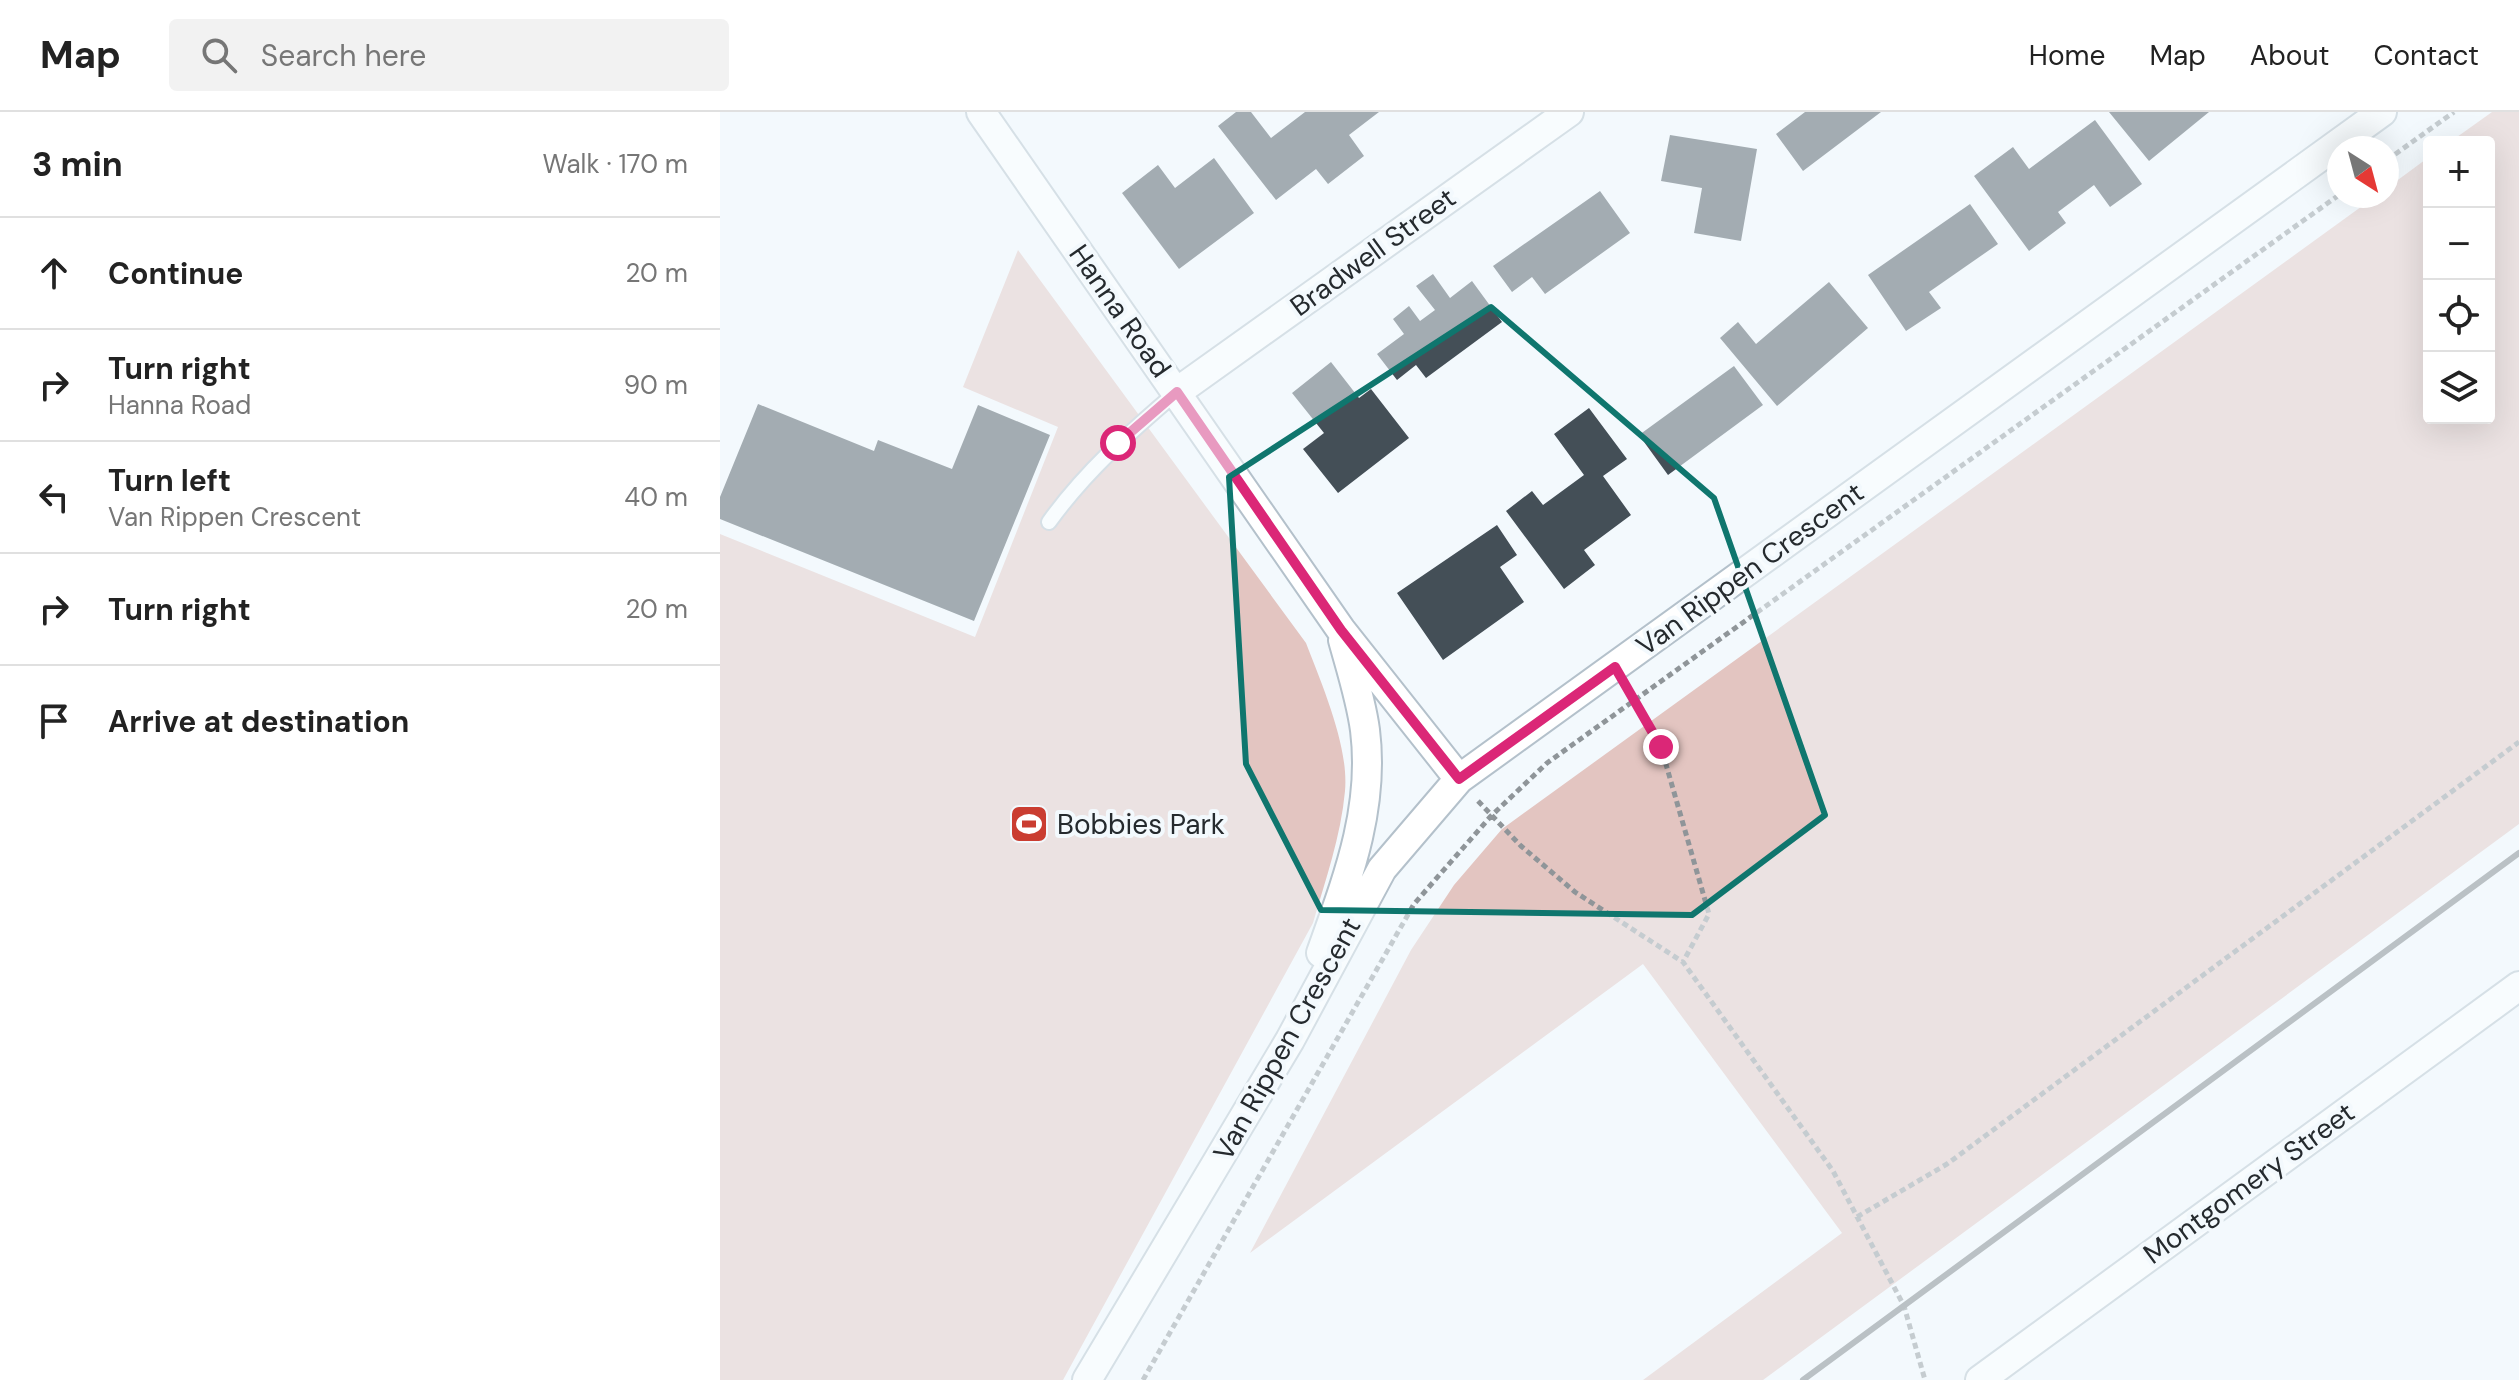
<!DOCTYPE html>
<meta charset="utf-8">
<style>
:root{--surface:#fff;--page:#f2f2f2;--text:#222;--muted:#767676;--line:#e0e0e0}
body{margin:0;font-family:"DM Sans",sans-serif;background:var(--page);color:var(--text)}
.controls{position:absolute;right:24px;top:24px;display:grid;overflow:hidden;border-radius:8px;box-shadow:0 8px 32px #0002}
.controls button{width:72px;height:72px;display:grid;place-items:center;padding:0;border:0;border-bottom:2px solid var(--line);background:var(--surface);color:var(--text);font:40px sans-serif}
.compass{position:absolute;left:1607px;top:24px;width:72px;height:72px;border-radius:50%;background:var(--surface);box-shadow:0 8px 32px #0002;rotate:144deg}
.stop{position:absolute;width:24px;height:24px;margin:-18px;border:6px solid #db2777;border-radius:50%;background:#fff}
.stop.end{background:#db2777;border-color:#fff;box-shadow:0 2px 8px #0008}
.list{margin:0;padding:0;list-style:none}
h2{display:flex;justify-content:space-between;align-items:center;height:104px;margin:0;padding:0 32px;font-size:34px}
h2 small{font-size:26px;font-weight:400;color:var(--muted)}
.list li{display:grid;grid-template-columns:52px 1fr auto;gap:24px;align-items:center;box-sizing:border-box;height:112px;padding:0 32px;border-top:2px solid var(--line)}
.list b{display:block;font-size:30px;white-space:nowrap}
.list p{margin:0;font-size:26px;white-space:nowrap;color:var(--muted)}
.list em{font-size:26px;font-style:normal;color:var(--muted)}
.icon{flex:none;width:44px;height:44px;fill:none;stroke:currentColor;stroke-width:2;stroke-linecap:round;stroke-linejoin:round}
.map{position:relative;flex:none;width:1799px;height:1268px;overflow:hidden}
header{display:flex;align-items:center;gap:48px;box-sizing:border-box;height:112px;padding:0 40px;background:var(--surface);border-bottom:2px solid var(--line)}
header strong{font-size:38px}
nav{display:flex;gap:44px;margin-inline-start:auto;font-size:28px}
.search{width:560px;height:72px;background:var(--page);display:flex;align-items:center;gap:20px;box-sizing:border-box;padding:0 28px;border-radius:8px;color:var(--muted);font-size:30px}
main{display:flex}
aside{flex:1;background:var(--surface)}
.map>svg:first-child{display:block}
</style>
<header>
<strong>Map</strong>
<div class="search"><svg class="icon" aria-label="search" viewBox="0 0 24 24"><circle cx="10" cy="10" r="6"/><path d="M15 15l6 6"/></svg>Search here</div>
<nav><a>Home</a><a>Map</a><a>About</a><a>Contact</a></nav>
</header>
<main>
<aside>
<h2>3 min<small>Walk · 170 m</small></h2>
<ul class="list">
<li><svg class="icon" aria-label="ahead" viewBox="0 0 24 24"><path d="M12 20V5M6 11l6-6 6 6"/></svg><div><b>Continue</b></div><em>20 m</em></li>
<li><svg class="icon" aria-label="right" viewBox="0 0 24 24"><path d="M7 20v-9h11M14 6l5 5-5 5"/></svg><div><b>Turn right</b><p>Hanna Road</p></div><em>90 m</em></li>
<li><svg class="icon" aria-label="left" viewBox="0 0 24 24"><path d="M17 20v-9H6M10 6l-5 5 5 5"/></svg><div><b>Turn left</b><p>Van Rippen Crescent</p></div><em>40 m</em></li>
<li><svg class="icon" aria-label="right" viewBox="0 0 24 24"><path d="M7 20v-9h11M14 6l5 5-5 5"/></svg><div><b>Turn right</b></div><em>20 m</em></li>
<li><svg class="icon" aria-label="arrive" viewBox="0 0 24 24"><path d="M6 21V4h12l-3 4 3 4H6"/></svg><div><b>Arrive at destination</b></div></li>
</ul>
</aside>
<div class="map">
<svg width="1799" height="1268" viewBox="0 0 1799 1268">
<rect width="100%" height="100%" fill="#f3f9fd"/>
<path fill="#e3c5c1" d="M1772,0H1799V712L1043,1268H923L1122,1121L923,852L530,1141L691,838L734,773L782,717L1656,84H1667V76L1709,45V306H1769V30H1730Z
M298,138L586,531C602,573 629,634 625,679C621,724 605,769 593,811L343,1268H0V422L255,525L338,315L243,275Z"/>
<path fill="#444f57" d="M516,0H531L551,26L585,0H659L629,23L644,44L608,72L596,57L556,88L498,14Z
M1085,0H1161L1083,59L1056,22Z
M1389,0H1489L1429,49Z
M1375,8L1422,72L1390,95L1374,73L1338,100L1346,111L1309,139L1254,64L1293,35L1309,57Z
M950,23L1037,37L1021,129L974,121L982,76L941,69Z
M494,46L534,101L459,157L402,81L438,53L455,76Z
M880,79L910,121L825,182L812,165L792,180L773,154Z
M1250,92L1278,132L1209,180L1221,196L1186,219L1148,163Z
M713,162L730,186L752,169L782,210L706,266L696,253L677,268L657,242L684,222L673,207L689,194L700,209L715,198L696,174Z
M1109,170L1148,216L1057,294L1000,226L1018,210L1036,232Z
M611,250L639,286L651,277L689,326L618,381L583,337L604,321L572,281Z
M1014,254L1043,293L948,363L919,323Z
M38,292L154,339L158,328L232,357L258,293L330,323L254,509L0,407V385Z
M869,296L907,347L883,364L911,403L864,438L875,453L844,477L786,399L812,379L823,393L864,363L834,322Z
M777,413L797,443L780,455L804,490L723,548L677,481Z"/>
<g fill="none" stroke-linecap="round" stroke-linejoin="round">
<defs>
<path id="lane" d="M329,410C365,360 410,320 457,280"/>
<path id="street" d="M261,0L621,518L739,667
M457,280L849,0
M601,841C627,768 655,697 645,618C641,588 631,557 623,528
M367,1268L570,928L662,757L739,667L1662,0
M1260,1268L1799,874"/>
</defs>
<use href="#lane" stroke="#b4c1cb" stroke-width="18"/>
<use href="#street" stroke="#b4c1cb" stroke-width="32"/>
<path stroke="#8f9599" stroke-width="5" stroke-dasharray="6 4" stroke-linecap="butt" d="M1667,48L1734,0
M909,580L941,635L989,802L963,850
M758,689L801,734L855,780L963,850L1113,1059L1184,1194L1205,1268
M1137,1105L1227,1052L1799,630
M423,1268L694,792L771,704L827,651L1619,83"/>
<use href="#lane" stroke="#fff" stroke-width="14"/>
<use href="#street" stroke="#fff" stroke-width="28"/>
<path stroke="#777c80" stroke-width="6" d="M1083,1268L1799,741"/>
</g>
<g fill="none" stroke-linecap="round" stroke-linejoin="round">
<path stroke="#db2777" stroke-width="10" d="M398,331L457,280L621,518L739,667L895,555L941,635"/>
</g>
<path d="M0 0H1799V1268H0ZM771,195L994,386L1105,703L972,803L601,798L526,652L509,365Z" fill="#f3f9fd" fill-opacity=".55" fill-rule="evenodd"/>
<path fill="none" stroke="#0f766e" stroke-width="6" stroke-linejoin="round" d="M771,195L994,386L1105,703L972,803L601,798L526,652L509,365Z"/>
<defs>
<symbol id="stadium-square" viewBox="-11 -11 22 22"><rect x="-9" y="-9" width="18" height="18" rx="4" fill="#ca3d31" stroke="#f3f9fd"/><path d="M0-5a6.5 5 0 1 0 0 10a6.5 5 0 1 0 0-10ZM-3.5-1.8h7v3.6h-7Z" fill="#fff"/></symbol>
</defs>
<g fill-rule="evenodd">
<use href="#stadium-square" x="287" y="690" width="44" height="44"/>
</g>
<g text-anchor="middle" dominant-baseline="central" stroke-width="8" stroke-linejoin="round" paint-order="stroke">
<g font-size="28" fill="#252a2e" stroke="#f3f9fd">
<text transform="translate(653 140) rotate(-36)">Bradwell Street</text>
<text transform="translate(400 199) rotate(55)">Hanna Road</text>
<text transform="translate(1030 457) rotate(-36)">Van Rippen Crescent</text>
<text transform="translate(567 927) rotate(-61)">Van Rippen Crescent</text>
<text transform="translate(1529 1071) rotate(-36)">Montgomery Street</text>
</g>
<g font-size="28" fill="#252a2e" stroke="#f3f9fd" text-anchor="start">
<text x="337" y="712">Bobbies Park</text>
</g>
</g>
</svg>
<div class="controls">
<button>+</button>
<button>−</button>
<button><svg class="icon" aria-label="locate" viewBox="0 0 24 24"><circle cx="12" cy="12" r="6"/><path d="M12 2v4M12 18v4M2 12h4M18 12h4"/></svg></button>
<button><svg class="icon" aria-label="layers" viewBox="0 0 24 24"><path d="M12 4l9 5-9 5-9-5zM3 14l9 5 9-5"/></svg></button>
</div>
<svg class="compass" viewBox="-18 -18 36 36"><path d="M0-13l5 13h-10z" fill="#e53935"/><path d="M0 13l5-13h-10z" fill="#767676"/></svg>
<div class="stop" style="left:398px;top:331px"></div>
<div class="stop end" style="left:941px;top:635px"></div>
</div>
</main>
